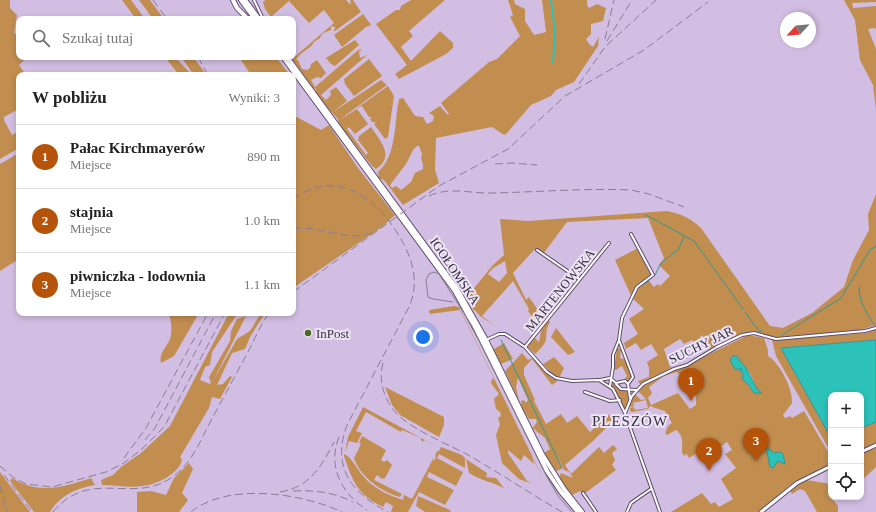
<!DOCTYPE html>
<html lang="pl">
<meta charset="utf-8">
<style>
:root{--surface:#fff;--page:#f6f6f6;--text:#222;--muted:#767676;--line:#e0e0e0;--accent:#b45309}
body{margin:0;font-family:"Times New Roman",serif;background:var(--page);color:var(--text)}
.controls{position:absolute;right:12px;bottom:12px;display:grid;overflow:hidden;border-radius:8px;box-shadow:0 2px 6px #0003}
.controls button{width:36px;height:36px;display:grid;place-items:center;padding:0;border:0;border-bottom:1px solid var(--line);background:var(--surface);color:var(--text);font:20px sans-serif}
.compass{position:absolute;left:780px;top:12px;width:36px;height:36px;border-radius:50%;background:var(--surface);box-shadow:0 2px 6px #0003;rotate:244deg}
.you{position:absolute;left:423px;top:337px;width:14px;height:14px;margin:-10px;border:3px solid #fff;border-radius:50%;background:#1a73e8;box-shadow:0 0 0 6px #1a73e833}
.badge{display:grid;place-items:center;width:26px;height:26px;border-radius:50%;background:var(--accent);color:#fff;font-size:13px;font-weight:700}
.pin{position:absolute;translate:-50% -33px;filter:drop-shadow(0 1px 2px #0008)}
.pin::after{content:'';position:absolute;top:21px;width:14px;height:12px;background:inherit;clip-path:polygon(0 0,100% 0,50% 100%)}
.list{margin:0;padding:0;list-style:none}
h2{display:flex;justify-content:space-between;align-items:center;height:52px;margin:0;padding:0 16px;font-size:17px}
h2 small{font-size:13px;font-weight:400;color:var(--muted)}
.list li{display:grid;grid-template-columns:26px 1fr auto;gap:12px;align-items:center;box-sizing:border-box;height:64px;padding:0 16px;border-top:1px solid var(--line)}
.list b{display:block;font-size:15px;white-space:nowrap}
.list p{margin:0;font-size:13px;white-space:nowrap;color:var(--muted)}
.list em{font-size:13px;font-style:normal;color:var(--muted)}
.icon{flex:none;width:22px;height:22px;fill:none;stroke:currentColor;stroke-width:2;stroke-linecap:round;stroke-linejoin:round}
.map{position:relative;flex:none;width:876px;height:512px;overflow:hidden}
.search{position:absolute;background:var(--surface);box-shadow:0 2px 6px #0003;left:16px;top:16px;width:280px;height:44px;display:flex;align-items:center;gap:10px;box-sizing:border-box;padding:0 14px;border-radius:8px;color:var(--muted);font-size:15px}
.panel{position:absolute;background:var(--surface);box-shadow:0 2px 6px #0003;left:16px;top:72px;width:280px;height:244px;border-radius:8px}
.map>svg:first-child{display:block}
</style>
<div class="map">
<svg width="876" height="512" viewBox="0 0 876 512">
<rect width="100%" height="100%" fill="#d2bee2"/>
<path fill="#c28e50" fill-rule="evenodd" d="M0,0H10V8L17,15L14,33L19,35V57H28L19,65L26,75H19V105L17,110L4,117V120L12,135L19,131V148L0,159Z
M122,0H131L145,19H136Z
M139,0H150L164,19H153Z
M266,0H346L350,4L351,3L350,0H353L361,12L335,31H334L335,27L331,26V30L323,33L319,39C313,41 314,44 310,47C304,52 300,53 296,60H298L302,69L307,70L310,68L311,64L317,60L326,73L321,78L317,77L311,80L315,87L357,51L360,49L362,50L359,51L360,58L367,55L321,95L326,100L331,95L330,91L336,87L347,101L333,112L381,80L387,85L339,120L357,109L368,124L355,134L349,127L347,129L366,155L368,153L358,140L359,136L371,127C381,142 395,156 376,169L372,166L375,170L339,124L338,119L317,96L315,92L316,89L313,88L292,59L334,23L324,10L309,23L289,1L271,17L265,9L263,2Z
M411,0H445L409,31L413,36L401,47L411,61L440,31L453,43V48L446,54L399,79L395,74L407,65L376,24L396,10H400L401,6Z
M508,0H514L515,4L525,9V21L534,35L546,32L542,0H587V5L589,8L597,4L606,8L603,21L591,24V34L586,39L589,44L593,47L599,37L598,46L574,82L556,90L551,96L531,105L507,133L504,135L492,127L436,138L435,170L439,183L403,205L384,180L381,179V180L377,175L379,176L378,172C397,156 394,122 399,99L403,98L415,116L423,117L427,124L433,121L434,116L429,113L440,106L448,115L449,114L441,103L489,62L497,59L520,36L510,17L513,15ZM417,146H419L422,154L421,158L423,165V169L415,173L411,182L401,190L396,186L392,188L390,185L406,164L413,150Z
M844,0H876V2L852,3L853,8L876,6V30L875,28L868,29L876,49V110L873,85L860,60L855,20Z
M363,14L371,25L366,27L342,47L334,35Z
M355,40L359,45L335,66L331,64L326,58Z
M165,57H175L192,75H179Z
M181,57H193L207,75H194Z
M246,57H276L290,75H251L241,60Z
M369,59L382,76L354,96L345,84L344,79Z
M388,86L394,96L388,137L385,139L374,124L376,122H372L370,119L372,117H369L362,106L357,108Z
M293,115L321,130L329,125L358,168L395,215L382,227L293,288Z
M19,153V259L0,271V164Z
M876,194V325L860,330L780,338L752,332L727,339L709,350L708,348L710,345L702,335L695,343L692,340L684,344L680,339L664,349L670,367L681,368L748,335L764,338L768,350V356C780,363 793,389 792,403L783,415L785,418L790,416L792,418L804,411L827,450L830,451L776,356L772,340L867,333L876,329V340L781,348L831,438V465L789,486L759,512H671L702,493L711,504L715,502L719,507L733,499L721,479L736,468L725,454L732,450L727,442L713,452L709,446L689,458L686,453L685,456L682,453C682,444 684,436 676,430L667,435L665,433L668,426L672,423L665,411L652,407L651,405L648,409L632,412L630,411V408L634,407L635,410L648,408L646,400L633,403L634,406L630,407L629,404L635,394L641,400L646,399L638,391L642,387L638,381L649,377V368L647,362L658,355L651,344L641,350L636,343L626,349L624,343L638,334L629,319L644,309L632,298L615,260L638,248L653,274C644,282 634,284 634,297L638,287L648,280L654,287L658,284L660,286L670,276L659,265L664,258L648,218L567,222L543,254L537,249L534,250L513,273L526,300L529,297L538,310L536,312L543,323L540,328L528,311L529,309L513,281L482,316L495,326L480,316L475,310L474,311L467,297L492,266L504,255L500,219L528,221L667,211C682,214 690,218 701,228L770,326L783,328L812,313L844,287L853,260L869,230L868,214ZM505,261L507,273L499,282L488,274L493,268ZM736,356L750,373L757,389L754,393L748,384L742,379L743,374L741,368L736,369L733,364ZM677,372L688,383L683,391L687,394L692,390L696,397V405L690,409L678,393L651,405L648,398L652,393L649,387L664,376Z
M454,306L459,307L544,480L532,457L534,464L524,455L521,461L508,450V453L527,481L532,484L519,479L502,463L496,435L500,424L498,418L501,416L500,412L496,409L494,399L499,394L491,383L492,379H494L460,310L430,314L429,310Z
M168,313H199L174,356L161,363C159,354 164,350 168,343C173,337 172,319 168,313Z
M229,313H238L212,352L210,365L205,367L200,380L210,384L211,382L209,377L230,341L231,331L237,319L246,316L213,381L237,339L250,331L261,313H265L250,337L245,349L232,353L217,385L223,384L230,376L232,377L220,399L212,397L209,408L180,457L182,460C179,474 156,485 142,486C129,488 115,485 102,485L101,480L113,475L121,467L141,453L170,426Z
M548,320L550,322C541,338 554,337 535,354L527,346L534,337L539,342L541,331Z
M556,328L575,352L568,355L551,337Z
M504,343L513,359L501,364L490,344L494,349Z
M617,348L621,349L620,358L624,359L633,377L630,382H628L625,378L627,376L622,366L616,370L614,369Z
M522,353L528,360L533,358L550,377L558,381L552,385L532,359L524,368V375L535,400L534,401L546,424L561,414L567,423L577,416L590,432L610,414L614,420L593,441L565,465L571,474L599,447L604,453L613,445L617,449L612,453L615,460L612,465L616,470L584,494L580,491L572,495V497L560,479L566,486L559,478L561,473L573,478L569,472L564,470L557,456L562,469L556,471L544,453L550,449L545,438L533,428L536,436L532,429L537,422L536,419H529L524,410L531,426L522,409L521,401L524,400L526,403L528,400L518,378L516,387L519,400L505,371Z
M554,357L564,368L559,378L554,376L543,364Z
M612,381L620,390L628,391L629,399L625,411L618,395L611,386Z
M385,387L444,417V425L439,437L400,415L392,405Z
M363,407L436,446L424,440L423,442L421,440V438L402,430L401,432L366,412L356,431L362,433L357,443L349,441L345,453L348,437Z
M876,422V443L861,450V428Z
M362,436L386,450L381,460L384,462L387,460L392,465L385,478L382,479L377,475L374,480L402,494L400,497C382,492 360,477 354,458L361,444L359,443Z
M441,447L462,455L465,458V468L439,454L437,458L463,472L456,486L429,472L427,477L454,490L445,505L419,492L408,512H391L393,506L386,502L383,507C357,494 353,482 344,456V454C353,458 357,470 364,477C372,487 391,497 404,500L403,498L404,495L412,499L434,457L433,461L436,458L435,456L437,451H439Z
M876,447V467L861,481V454Z
M466,459L487,473L486,477L496,478L504,488C492,482 480,480 469,473Z
M189,463L193,469L182,493L188,500L179,512H137V492L151,491L166,495L174,478Z
M0,472L30,512H0Z
M12,478C39,495 63,487 91,478L95,485C77,488 60,495 50,512H34L10,481Z
M806,480L831,484V497H836L833,500L838,506V512H817L805,491L800,489L792,494L790,490Z
M418,496L450,510L451,512H425L416,506Z"/>
<path fill="#2cc2ba" stroke="#309695" d="M876,340V422L861,428V395H831V438L781,348Z
M733,356H736L746,368L757,389L762,393H754L748,384L742,379L743,374L740,370L742,369H735L730,360Z
M763,432L766,433L768,449L775,453L780,452L783,454L785,464L778,461L773,468L770,467Z"/>
<g fill="none" stroke-linecap="round" stroke-linejoin="round">
<path stroke="#309695" stroke-width="1" d="M646,215L694,241L743,309
M646,283L655,275L661,263L678,250L684,237
M859,287C858,300 868,316 875,326
M745,312L759,331H762
M782,335L841,298L870,250L876,246
M501,340L562,468"/>
<path stroke="#2cc2ba" stroke-width="2" d="M551,0L555,32L553,62"/>
<defs>
<path id="street" d="M254,0L263,19
M537,250L579,279
M486,340L499,334H505L525,347L547,372L556,378L572,381L599,380L613,389L625,413L660,512
M619,340L633,377L628,384
M525,347L609,243
M600,380L610,378L616,383L625,381L628,384L630,398
M616,384L621,389L636,390
M610,386L613,367V355L619,340L622,318L637,287L653,275L631,234
M585,392L610,401L620,400
M625,413L632,396L643,384L674,369L687,365L717,347L742,335L754,333L776,339L865,331L876,328
M583,493L596,512
M627,512L631,503L651,489"/>
<path id="secondary" d="M861,452L876,445
M761,512L797,483L831,466"/>
<path id="primary" d="M233,0L237,8L248,19
M241,0L255,19
M245,0L259,19
M283,57L455,291L480,337L547,471L561,492L578,512
M287,57L457,289L486,340L542,454L564,489L582,512"/>
</defs>
<use href="#street" stroke="#5e4d6c" stroke-width="4"/>
<use href="#secondary" stroke="#5e4d6c" stroke-width="5"/>
<use href="#primary" stroke="#5e4d6c" stroke-width="6"/>
<use href="#street" stroke="#fff" stroke-width="2"/>
<use href="#secondary" stroke="#fff" stroke-width="3"/>
<use href="#primary" stroke="#fff" stroke-width="4"/>
<path stroke="#8a7c95" stroke-width="1" d="M453,302L433,299L428,297L426,280L429,274L434,272L439,274L472,326L547,477L558,496L572,512"/>
<path stroke="#8a7c95" stroke-width="1" stroke-dasharray="8 4" stroke-linecap="butt" d="M153,0L167,19
M605,39L614,0
M607,41L632,0
M198,57L208,75
M579,84L605,47L656,0
M293,162V180
M495,164L512,163L537,165
M429,196C451,186 470,194 493,193C539,192 585,188 631,190L649,194L684,207
M293,199C332,171 367,191 392,225C409,250 421,275 410,305L347,425C331,468 352,493 388,512
M293,229C320,224 345,243 372,233
M293,292L439,186L508,149L565,96L644,50L708,2
M383,363C378,381 384,399 396,413C412,430 450,445 470,456C501,474 531,494 562,512
M339,437C327,467 342,494 367,510
M145,440L155,428L216,313
M124,458L146,428L208,313
M0,466L14,478L26,484L52,487L106,472L124,463L142,449L164,427L225,313
M4,475L32,512
M0,486L7,512
M293,491C315,490 333,492 353,502
M280,492C310,487 321,467 334,442
M53,512C91,466 135,507 175,475C191,463 199,444 207,428C221,402 235,376 249,350C255,338 261,324 269,313
M191,512C227,482 302,493 342,512"/>
</g>
<circle fill="#4b6b21" stroke="#ede3f6" stroke-width="1.5" cx="308" cy="333" r="4"/>
<g text-anchor="middle" dominant-baseline="central" stroke-width="4" stroke-linejoin="round" paint-order="stroke">
<g font-size="13" fill="#39313f" stroke="#ede3f6">
<text transform="translate(455 271) rotate(56)">IGOŁOMSKA</text>
<text transform="translate(560 290) rotate(-51)">MARTENOWSKA</text>
<text transform="translate(701 345) rotate(-26)">SUCHY JAR</text>
</g>
<g font-size="13" fill="#39313f" stroke="#ede3f6" text-anchor="start">
<text x="316" y="333">InPost</text>
</g>
<g font-size="15" letter-spacing="1" fill="#39313f" stroke="#ede3f6">
<text x="630" y="421">PLESZÓW</text>
</g>
</g>
</svg>
<div class="controls">
<button>+</button>
<button>−</button>
<button><svg class="icon" aria-label="locate" viewBox="0 0 24 24"><circle cx="12" cy="12" r="6"/><path d="M12 2v4M12 18v4M2 12h4M18 12h4"/></svg></button>
</div>
<svg class="compass" viewBox="-18 -18 36 36"><path d="M0-13l5 13h-10z" fill="#e53935"/><path d="M0 13l5-13h-10z" fill="#767676"/></svg>
<div class="you"></div>
<div class="pin badge" style="left:691px;top:401px">1</div>
<div class="pin badge" style="left:709px;top:471px">2</div>
<div class="pin badge" style="left:756px;top:461px">3</div>
<div class="search"><svg class="icon" aria-label="search" viewBox="0 0 24 24"><circle cx="10" cy="10" r="6"/><path d="M15 15l6 6"/></svg>Szukaj tutaj</div>
<section class="panel">
<h2>W pobliżu<small>Wyniki: 3</small></h2>
<ul class="list">
<li><span class="badge">1</span><div><b>Pałac Kirchmayerów</b><p>Miejsce</p></div><em>890 m</em></li>
<li><span class="badge">2</span><div><b>stajnia</b><p>Miejsce</p></div><em>1.0 km</em></li>
<li><span class="badge">3</span><div><b>piwniczka - lodownia</b><p>Miejsce</p></div><em>1.1 km</em></li>
</ul>
</section>
</div>
